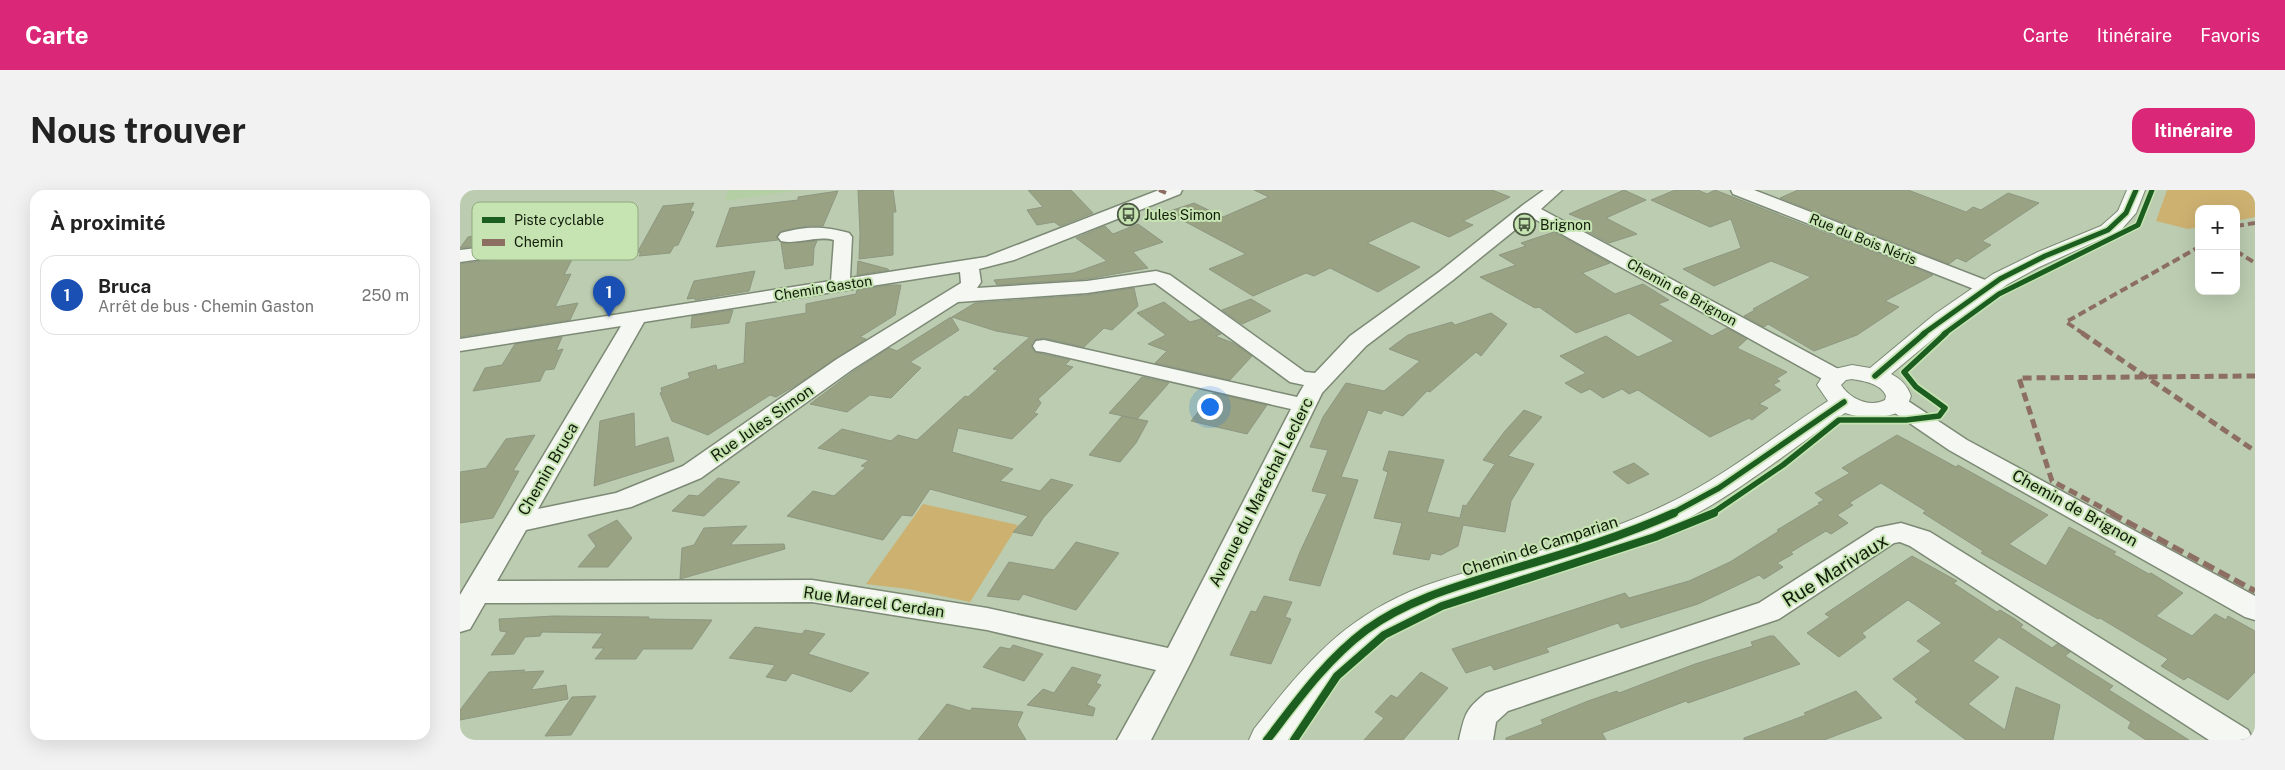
<!DOCTYPE html>
<html lang="fr">
<meta charset="utf-8">
<style>
:root{--surface:#fff;--page:#f2f2f2;--text:#222;--muted:#767676;--line:#e0e0e0;--accent:#db2777}
body{margin:0;font-family:"Public Sans",sans-serif;background:var(--page);color:var(--text)}
.controls{position:absolute;right:15px;top:15px;display:grid;overflow:hidden;border-radius:10px;box-shadow:0 5px 20px #0002}
.controls button{width:45px;height:45px;display:grid;place-items:center;padding:0;border:0;border-bottom:1px solid var(--line);background:var(--surface);color:var(--text);font:25px sans-serif}
.you{position:absolute;left:749px;top:216px;width:18px;height:18px;margin:-12px;border:4px solid #fff;border-radius:50%;background:#1a73e8;box-shadow:0 0 0 8px #1a73e833}
.badge{display:grid;place-items:center;width:32px;height:32px;border-radius:50%;background:var(--accent);color:#fff;font-size:16px;font-weight:700}
.pin{position:absolute;translate:-50% -41px;filter:drop-shadow(0 1px 2px #0008)}
.pin::after{content:'';position:absolute;top:26px;width:18px;height:15px;background:inherit;clip-path:polygon(0 0,100% 0,50% 100%)}
.list{margin:0;padding:0;list-style:none}
h2{display:flex;justify-content:space-between;align-items:center;height:65px;margin:0;padding:0 20px;font-size:21px}
h2 small{font-size:16px;font-weight:400;color:var(--muted)}
.list li{display:grid;grid-template-columns:32px 1fr auto;gap:15px;align-items:center;box-sizing:border-box;height:80px;margin:0 10px 10px;padding:0 10px;border:1px solid var(--line);border-radius:15px}
.list b{display:block;font-size:19px;white-space:nowrap}
.list p{margin:0;font-size:16px;white-space:nowrap;color:var(--muted)}
.list em{font-size:16px;font-style:normal;color:var(--muted)}
.map{position:relative;flex:none;width:1795px;height:550px;overflow:hidden;border-radius:15px}
header{display:flex;align-items:center;gap:30px;box-sizing:border-box;height:70px;padding:0 25px;background:var(--accent);color:#fff}
header strong{font-size:24px}
nav{display:flex;gap:28px;margin-inline-start:auto;font-size:18px}
.intro{display:flex;align-items:center;justify-content:space-between;box-sizing:border-box;height:120px;padding:0 30px}
h1{margin:0;font-size:35px}
.button{padding:12px 22px;border-radius:15px;background:var(--accent);color:#fff;font-size:18px;font-weight:700}
main{display:flex;gap:30px;padding:0 30px}
aside{flex:1;background:var(--surface);border-radius:15px;box-shadow:0 5px 20px #0002}
.map>svg:first-child{display:block}
</style>
<header>
<strong>Carte</strong>
<nav><a>Carte</a><a>Itinéraire</a><a>Favoris</a></nav>
</header>
<div class="intro"><h1>Nous trouver</h1><a class="button">Itinéraire</a></div>
<main>
<aside>
<h2>À proximité<small></small></h2>
<ul class="list">
<li><span class="badge" style="background:#1a4fb4">1</span><div><b>Bruca</b><p>Arrêt de bus · Chemin Gaston</p></div><em>250 m</em></li>
</ul>
</aside>
<div class="map">
<svg width="1795" height="550" viewBox="0 0 1795 550">
<rect width="100%" height="100%" fill="#bbccb0"/>
<path fill="#b5cfa4" d="M268,0H339L265,11Z"/>
<path fill="#cdb171" d="M1707,0H1795V27L1776,31V19H1739V37L1728,39L1696,31Z
M463,314L558,335L510,412L448,399L406,394Z"/>
<path fill="#99a282" stroke="#8e9781" d="M398,0H433L436,22H433V65L399,69L400,43Z
M568,0H611L633,23L600,36L594,32L577,35L567,20L583,17Z
M794,0H1032L1050,7L1003,31L1013,35L989,47L952,31L907,53L960,77L918,102L870,78L854,86L846,83L793,106L749,79L786,64L707,22L734,13L763,27L809,7Z
M1164,0L1186,10L1146,28L1177,44L1149,53L1115,35L1127,31L1109,24Z
M1215,0H1238L1247,4L1255,0L1473,85L1425,111L1439,117L1397,145L1354,161L1308,134L1304,137L1284,126L1295,120L1293,119L1351,87L1311,71L1254,96L1223,79L1281,58L1271,29L1250,37L1191,10Z
M1338,0H1448L1506,22L1513,17L1521,20L1548,3L1579,13L1522,51L1531,55L1510,69L1506,72L1497,68L1489,74L1320,8Z
M378,1L363,36H347L321,41L316,47L318,50L256,57L270,18L338,10V7Z
M234,13L230,21L234,22L218,55L214,56L210,63L179,66L181,62L177,63L203,16Z
M124,29L111,53L121,52L104,85L111,84L95,117L118,113L110,130L0,147V74L65,65L69,60L66,53L58,51L0,58L8,47L19,45L22,41Z
M678,34L703,52L673,62L688,78L627,89L537,95L534,90L614,83L647,71L616,48L645,36L653,44Z
M1094,42L1150,73L1122,83L1155,104L1183,94L1209,110L1198,114L1252,146L1267,138L1287,149L1277,158L1327,182L1316,189L1320,191L1313,195L1321,200L1299,214L1308,218L1292,230L1289,228L1250,247L1178,200L1169,204L1162,199L1143,208L1130,199L1121,203L1105,193L1126,183L1100,166L1146,146L1178,167L1214,151L1169,123L1116,143L1079,117L1075,118L1020,87L1056,75L1039,65L1066,56L1061,53Z
M357,51L354,58L353,75L325,79L321,53Z
M398,71L428,79L429,80L397,85Z
M295,81L289,101L235,110V108L227,109L234,91Z
M430,95H441L435,125L400,147L406,149L338,194L316,207L310,205L248,245L212,231L200,203L202,202L201,198L230,188L228,183L256,175L257,180L284,173L286,133L346,123V114L396,104L397,100Z
M674,98L678,116L652,140L644,138L624,157L584,148L574,150L571,155L574,162L610,170L605,175L613,177L578,209L581,213L574,223L578,224L552,249L498,238L492,262L553,279L540,291L580,301L591,289L613,295L583,328L572,346L553,342L568,326L470,299L452,326L442,325L423,350L327,326L353,301L374,306L406,277L401,276L409,270L358,258L382,239L431,251L438,245L457,250L505,206L508,207L538,180L533,179L570,147L536,141L492,127L515,113L627,105Z
M791,109L811,121L782,134L762,120Z
M704,112L730,132L741,129L761,144L755,146L773,153L792,166L770,190L695,173L707,161L688,154L706,145L677,123Z
M273,120L269,133L231,138L232,126Z
M1031,123L1047,134L1021,166L1016,162L970,202L967,201L943,226L924,220L921,224L908,220L881,287L898,290L860,396L829,390L840,362L867,304L852,301L868,260L850,257L863,227L886,193L924,201L960,171L929,159L948,145L992,132L995,135Z
M491,127L499,140L450,172L461,178L431,208L410,205L387,222L350,214L394,181L429,158L437,161Z
M102,147L96,161L103,159L94,179L85,180L80,191L13,201L25,178L42,175L55,154Z
M682,187L709,193L677,229L649,223Z
M753,203L807,215L787,244L731,231Z
M1064,220L1082,227L1048,266L1074,274L1051,311L1045,342L1003,335L998,356L981,365L971,363L969,370L933,364L942,333L914,328L928,282L923,280L929,261L984,270L967,322L1000,328L1003,315L1006,316L1035,274L1023,270L1045,241Z
M174,223L175,257L208,247L214,271L134,296L140,231Z
M662,226L688,231L676,253L660,272L629,265Z
M75,245L53,281H59L33,328L0,333V282L26,278L46,249Z
M1437,245L1496,277L1498,275L1588,325L1549,354L1586,376L1609,337L1656,362L1653,364L1689,384L1691,383L1723,403L1696,426L1732,446L1755,424L1766,430L1768,426L1795,441V482L1768,510L1728,487L1724,490L1701,476L1708,469L1640,428L1638,429L1521,363L1523,361L1463,323L1466,321L1421,293L1389,313L1393,315L1377,325L1388,333L1371,344L1366,341L1331,362L1333,364L1317,373L1323,377L1304,389L1299,385L1238,414L1161,438L1158,433L1086,458L1089,462L1034,480L1031,475L1006,483L992,459L1165,403L1169,408L1229,391L1270,372L1319,341L1317,340L1360,314L1358,313L1364,310L1355,303L1390,283L1382,278Z
M1174,273L1189,284L1168,294L1153,282Z
M258,288L280,292L244,326L212,321L229,305L238,306Z
M157,330L172,348L148,377H118L136,356L128,345Z
M287,336L270,355L324,354L325,359L220,389L222,358L234,355L244,338Z
M616,352L659,363L616,420L563,404L559,410L527,406L549,372L594,380Z
M1452,366L1497,391L1493,393L1537,422L1540,420L1555,429L1563,435L1560,437L1592,458L1597,454L1610,462L1605,466L1653,496L1649,500L1729,550H1686L1668,538L1671,532L1539,447L1513,471L1539,487L1508,514L1545,540L1556,497L1600,515L1593,550H1506L1455,512L1458,509L1433,489L1471,461L1457,451L1482,433L1448,410L1402,443L1406,447L1379,467L1347,443L1370,427L1365,424Z
M804,406L832,412L825,427L831,429L811,474L770,465L791,421L796,422Z
M94,426L189,427L188,429L252,430L232,459H183L176,469H135L144,458H132L143,443L82,442L80,446L65,447L54,464L31,465L47,442L40,441L39,429Z
M295,437L342,444L345,440L365,444L348,464L409,483L391,502L332,483L326,491L306,487L315,475L269,468Z
M1310,446H1314L1340,474L1228,513L1226,511L1142,543L1146,550H1046V548L1083,534L1081,530L1128,511L1157,501L1159,503L1235,474L1293,456L1291,452Z
M553,455L583,464L564,491L523,477L540,457L550,459Z
M612,477L641,485L636,493L641,495L627,515L635,518L633,526L567,515L583,499L594,503Z
M65,480L63,482L84,481L71,500L106,495L108,509L0,530V520L29,482Z
M961,482L988,498L943,550H904L924,528L915,522L931,505L937,508Z
M1396,501L1422,528L1364,550H1284V548L1346,525L1344,523Z
M136,506L111,545L85,546L112,507Z
M487,514L510,521L512,518L563,522L557,535L566,550H458Z"/>
<g fill="none" stroke-linecap="round" stroke-linejoin="round">
<defs>
<path id="minor" d="M699,0H722L720,4L554,70L519,79L521,92L517,98L627,91L696,81L710,85L845,182L855,183L890,146L979,82L1063,15L1084,0H1102L1081,19L1382,181L1385,186L1382,191L1374,193L1366,191L1071,27L993,90L906,156L862,203L731,472L691,550H657L696,480L527,440L352,412L25,413L10,439L0,442V405L161,136L0,161V149L371,91L374,50C356,45 338,55 321,51L318,47L321,43C347,36 363,36 389,43L392,47L390,88L526,67ZM500,82L501,93L377,169L223,276L156,303L78,319L184,132ZM695,93L830,192L844,195L837,207L584,150L576,151L573,156L576,161L584,162L831,219L708,458L527,418L352,390L37,391L66,340L171,317L241,288L393,179L498,112L627,103Z
M1271,0H1294L1533,93L1536,97L1533,101L1526,103L1519,101L1273,4Z
M58,53L65,55L67,59L65,63L0,72V60Z
M1437,207L1445,209L1507,250L1795,406V430L1785,427L1489,260L1429,219L1425,214L1429,209Z
M1441,333L1470,342L1788,540L1793,550H1749L1450,356L1440,352L1434,353L1319,429L1048,521L1036,532L1033,550H999C1005,524 1005,520 1026,503L1299,413L1416,338Z"/>
<path id="major" d="M1667,0H1685L1676,23L1661,40L1577,78L1548,94L1491,134L1431,184C1441,189 1447,195 1451,206L1446,219C1426,229 1406,230 1385,223C1324,263 1269,312 1201,341C1147,363 1091,378 1035,396C994,410 951,424 915,451C880,478 854,514 828,550H789L794,539C846,473 883,427 964,396C1044,368 1129,352 1205,315C1263,288 1314,246 1368,211L1357,195L1366,181L1392,175L1410,178L1475,124L1533,84L1578,62L1641,36L1658,21ZM1392,189C1404,191 1422,194 1426,206L1425,210C1410,218 1390,209 1381,195L1386,190Z"/>
</defs>
<use href="#minor" stroke="#7d8a75" stroke-width="3"/>
<use href="#major" stroke="#7d8a75" stroke-width="2"/>
<use href="#minor" fill="#f5f7f3" fill-rule="evenodd"/>
<use href="#major" fill="#f5f7f3" fill-rule="evenodd"/>
<path stroke="#8d6e63" stroke-width="4" stroke-dasharray="8 4" stroke-linecap="butt" d="M699,0L706,3
M1776,36L1795,33
M1776,61L1795,73
M1624,144L1606,132L1739,57"/>
<path stroke="#8d6e63" stroke-width="5" stroke-dasharray="9 5" stroke-linecap="butt" d="M1622,143L1795,261
M1654,324L1592,291L1559,188L1795,186"/>
<path stroke="#8d6e63" stroke-width="5.5" stroke-dasharray="12 5.5" stroke-linecap="butt" d="M1651,323L1795,401"/>
<defs>
<path id="cycleway-far2" d="M1463,144L1540,89L1585,66L1648,40L1666,23L1676,0
M1484,144L1539,104L1678,35L1692,0"/>
<path id="cycleway-far1" d="M1415,186L1465,143
M1211,324L1259,298L1384,212
M1251,324L1323,275L1379,230H1446L1479,226L1485,218L1456,197L1444,182L1486,143"/>
<path id="cycleway" d="M807,550C837,511 866,470 906,440C950,408 1004,394 1056,378C1110,362 1163,346 1214,323
M834,550L877,486L924,445L982,416L1195,347L1254,323"/>
</defs>
<use href="#cycleway-far2" stroke="#c6e4b2" stroke-width="8"/>
<use href="#cycleway-far1" stroke="#c6e4b2" stroke-width="9"/>
<use href="#cycleway" stroke="#c6e4b2" stroke-width="11"/>
<use href="#cycleway-far2" stroke="#1b5e20" stroke-width="5"/>
<use href="#cycleway-far1" stroke="#1b5e20" stroke-width="5.5"/>
<use href="#cycleway" stroke="#1b5e20" stroke-width="8"/>
</g>
<defs>
<symbol id="bus-ring" viewBox="-11 -11 22 22"><circle r="9.5" fill="#c6e4b2" stroke="#4d5a44" stroke-width="1.5"/><path d="M-5-6H5V4H4V6H2V4H-2V6H-4V4H-5ZM-3.5-4V0h7V-4ZM-3.5 1.2v1.5H-2V1.2ZM2 1.2v1.5H3.5V1.2Z" fill="#4d5a44"/></symbol>
</defs>
<g fill-rule="evenodd">
<use href="#bus-ring" x="656" y="12" width="25" height="25"/>
<use href="#bus-ring" x="1052" y="22" width="25" height="25"/>
</g>
<g text-anchor="middle" dominant-baseline="central" stroke-width="4" stroke-linejoin="round" paint-order="stroke">
<g font-size="14" fill="#121c0a" stroke="#c6e4b2" text-anchor="start">
<text x="684" y="25">Jules Simon</text>
<text x="1080" y="35">Brignon</text>
</g>
<g font-size="14" fill="#121c0a" stroke="#c6e4b2">
<text transform="translate(1403 49) rotate(22)">Rue du Bois Néris</text>
<text transform="translate(363 98) rotate(-9)">Chemin Gaston</text>
<text transform="translate(1222 102) rotate(29)">Chemin de Brignon</text>
</g>
<g font-size="16" fill="#121c0a" stroke="#c6e4b2">
<text transform="translate(302 233) rotate(-35)">Rue Jules Simon</text>
<text transform="translate(88 279) rotate(-60)">Chemin Bruca</text>
<text transform="translate(801 302) rotate(-63)">Avenue du Maréchal Leclerc</text>
<text transform="translate(1615 318) rotate(29)">Chemin de Brignon</text>
<text transform="translate(1080 356) rotate(-18)">Chemin de Camparian</text>
<text transform="translate(414 412) rotate(8)">Rue Marcel Cerdan</text>
</g>
<g font-size="19" fill="#121c0a" stroke="#c6e4b2">
<text transform="translate(1375 380) rotate(-32)">Rue Marivaux</text>
</g>
</g>
<rect x="12" y="12" width="166" height="58" rx="8" fill="#c6e4b2" stroke="#90a880" stroke-width="1"/>
<rect x="22" y="27" width="23" height="6" fill="#1b5e20"/>
<rect x="22" y="49" width="23" height="7" fill="#8d6e63"/>
<g font-size="14" fill="#121c0a">
<text x="54" y="35">Piste cyclable</text>
<text x="54" y="57">Chemin</text>
</g>
</svg>
<div class="controls">
<button>+</button>
<button>−</button>
</div>
<div class="you"></div>
<div class="pin badge" style="left:149px;top:127px;background:#1a4fb4">1</div>
</div>
</main>
